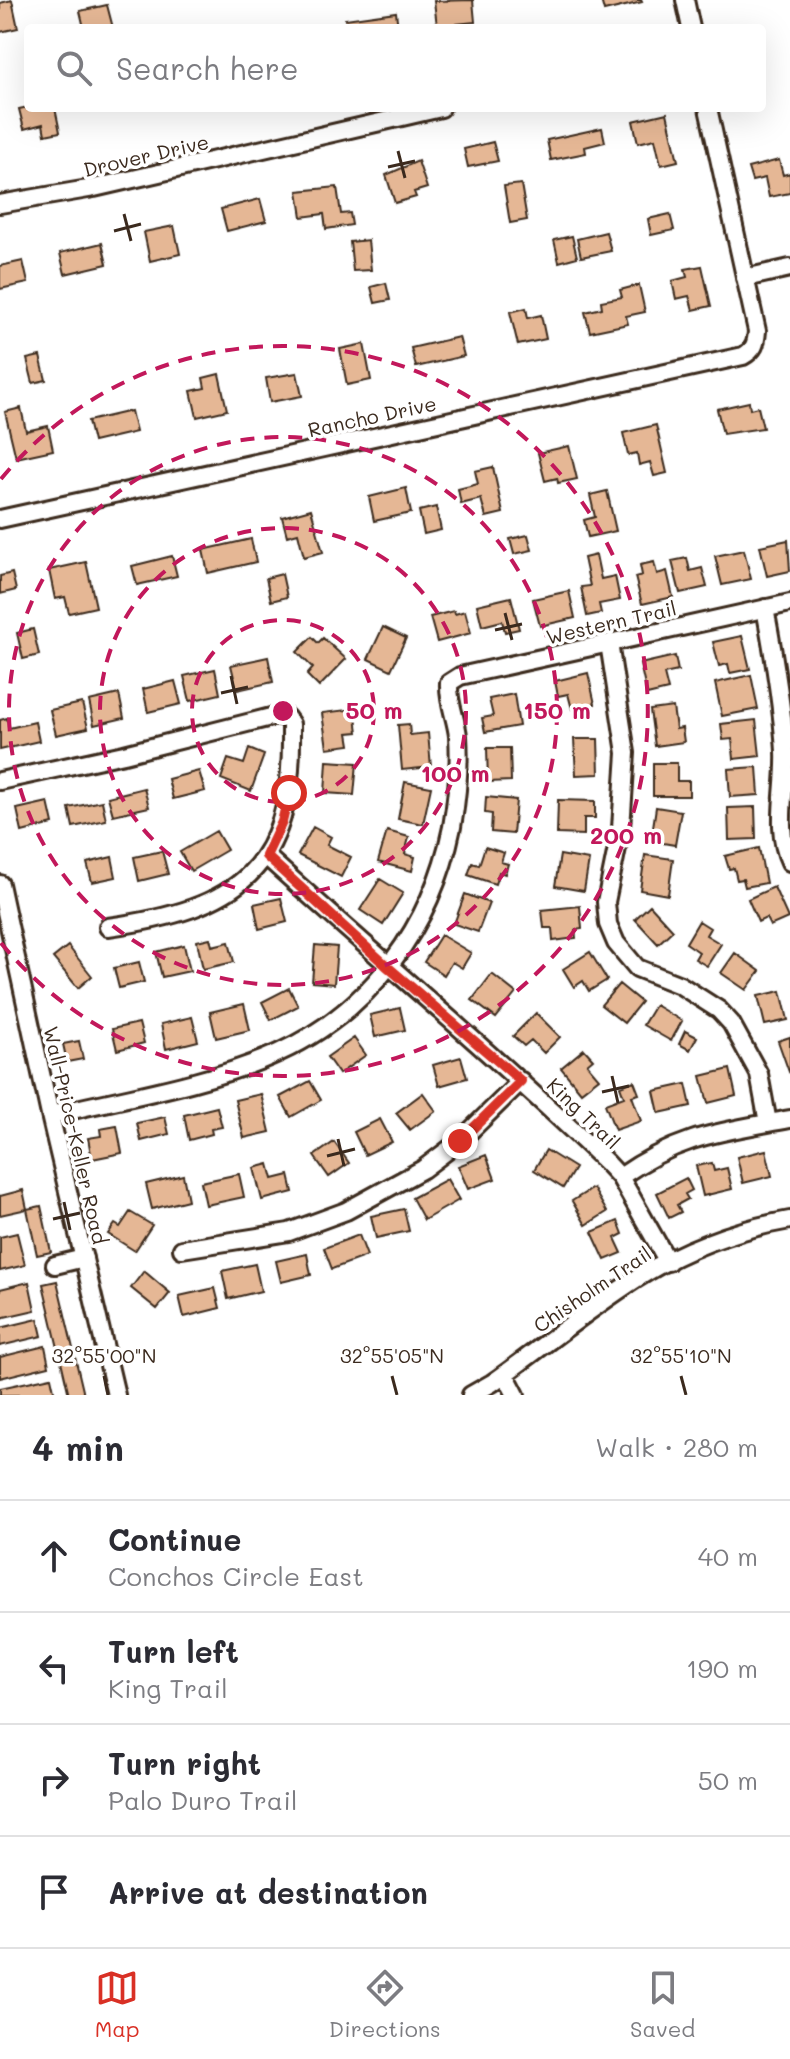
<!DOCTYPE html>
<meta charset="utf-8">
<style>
:root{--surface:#fff;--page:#f2f2f3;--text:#2b2b33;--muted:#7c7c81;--line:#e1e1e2;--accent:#d93025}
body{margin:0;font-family:Mali,sans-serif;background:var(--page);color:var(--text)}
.stop{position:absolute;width:24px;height:24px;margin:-18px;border:6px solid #d93025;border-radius:50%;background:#fff}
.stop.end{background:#d93025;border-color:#fff;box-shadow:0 2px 8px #0008}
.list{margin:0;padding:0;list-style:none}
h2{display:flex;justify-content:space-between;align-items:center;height:104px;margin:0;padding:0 32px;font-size:34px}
h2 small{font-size:26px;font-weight:400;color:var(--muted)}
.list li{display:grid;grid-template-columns:52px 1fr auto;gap:24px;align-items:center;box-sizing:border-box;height:112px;padding:0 32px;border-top:2px solid var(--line)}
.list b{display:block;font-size:30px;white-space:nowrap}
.list p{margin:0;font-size:26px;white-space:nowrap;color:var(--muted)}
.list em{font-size:26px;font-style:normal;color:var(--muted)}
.icon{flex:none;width:44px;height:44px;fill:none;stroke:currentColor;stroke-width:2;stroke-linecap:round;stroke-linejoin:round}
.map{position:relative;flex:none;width:790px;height:1395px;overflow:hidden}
.search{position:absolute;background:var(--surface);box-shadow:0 8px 32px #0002;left:24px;right:24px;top:24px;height:88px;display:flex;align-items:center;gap:20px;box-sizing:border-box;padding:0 28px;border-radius:8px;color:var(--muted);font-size:30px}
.sheet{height:552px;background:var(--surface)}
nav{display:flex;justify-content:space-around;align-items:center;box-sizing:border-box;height:112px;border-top:2px solid var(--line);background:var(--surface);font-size:22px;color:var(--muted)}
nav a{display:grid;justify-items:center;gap:4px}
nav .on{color:var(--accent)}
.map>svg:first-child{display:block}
</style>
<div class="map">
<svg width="790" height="1395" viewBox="0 0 790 1395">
<rect width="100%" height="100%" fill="#fff"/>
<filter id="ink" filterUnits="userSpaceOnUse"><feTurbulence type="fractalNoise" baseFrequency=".0125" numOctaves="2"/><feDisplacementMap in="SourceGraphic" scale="16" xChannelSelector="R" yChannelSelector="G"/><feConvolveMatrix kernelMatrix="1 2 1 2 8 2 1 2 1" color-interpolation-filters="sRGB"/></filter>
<g filter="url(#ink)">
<path fill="#e5b795" stroke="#3b2a1e" stroke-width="2" d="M12,0L18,28L0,32V3Z
M473,0L475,22L437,26L434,1Z
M601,0H641L642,2L604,11Z
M107,5L113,28H84L80,11Z
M396,12L398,28H347L345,19Z
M28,107L55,108L60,132L45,135L43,124L24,129L19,109Z
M667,113L678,161L661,165L655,139L638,143L633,121Z
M602,128L605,142L585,147L586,153L551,160L547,140Z
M493,142L498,161L468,167L464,149Z
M779,160L783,175L790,173V193L769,197L765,178L752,181L748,168Z
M418,161L427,188L414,192L416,197L395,203L386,175Z
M521,184L527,220L510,223L504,186Z
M337,187L341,214L350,213L352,225L326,229L324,214L302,217L298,191Z
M260,199L266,221L227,231L221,209Z
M670,214L674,230L651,235L648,219Z
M174,226L180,254L150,261L144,232Z
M606,232L611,251L581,257L577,239Z
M572,236L577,257L559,262L554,240Z
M368,240L371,270L353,271L350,242Z
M102,243L107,264L65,274L60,253Z
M23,261L28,283L0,289V266Z
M702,266L711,306L693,310L689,296L676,299L672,281L687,277L685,269Z
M386,283L390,300L375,303L371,287Z
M639,285L645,312L626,316L628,324L590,332L585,312L602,308L601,301L622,297L620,290Z
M526,308L528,318L541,315L546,339L518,345L510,312Z
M459,337L464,356L416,367L411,348Z
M364,344L371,380L347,385L340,349Z
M40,356L46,380L33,383L27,359Z
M297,373L302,396L270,402L266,378Z
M219,374L227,410L197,417L191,391L205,388L203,378Z
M749,402L750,409L758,407L763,428L723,434L717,409Z
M21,408L26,431L48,426L53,450L16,458L5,412Z
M131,411L136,432L93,442L88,421Z
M656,425L667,473L654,476L650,462L639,465L637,453L628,455L623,433Z
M569,446L577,479L558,483L557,478L545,481L538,453Z
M493,467L503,513L486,517L481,499L461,504L458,489L478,484L475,471Z
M406,488L411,513L374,521L369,497Z
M607,491L616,531L588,537L584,520L595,517L590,495Z
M436,507L441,530L424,534L419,511Z
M311,509L323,552L304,557L298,533L287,536L282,517Z
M528,535L532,550L514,554L510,539Z
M251,539L256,562L208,573L203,550Z
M788,540L790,571L767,576L760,546Z
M744,550L751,579L722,585L715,556Z
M596,555L601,579L615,576L620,600L599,604L601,613L587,616L581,587L590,586L584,558Z
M172,556L177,576L137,585L132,566Z
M687,558L690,571L702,568L707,587L680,593L672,561Z
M86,562L96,607L69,613L65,597L55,599L49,570Z
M654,562L657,574L667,571L673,597L642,604L635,577L642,575L640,565Z
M12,573L16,590L0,594V576Z
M282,574L287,597L271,601L266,578Z
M569,591L575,618L540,626L533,599Z
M511,597L519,629L505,632L502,621L482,626L477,605Z
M454,611L455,614L465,611L471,633L437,642L430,617Z
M383,627L406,638L391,670L368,659Z
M33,629L39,655L23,659L17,633Z
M742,636L750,669L730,673L728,664L719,666L713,642Z
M312,637L318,643L323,638L346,659L319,687L307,675L313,668L297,652Z
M675,656L678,671L664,674L668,690L647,695L640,664Z
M268,657L273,682L237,690L231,665Z
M215,669L220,694L190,701L184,676Z
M588,673L595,704L572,709L568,694L558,696L555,681Z
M751,675L758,709L722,716L715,683Z
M175,681L181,704L148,712L143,689Z
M119,694L124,718L94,725L89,701Z
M514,694L519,726L485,732L482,718L493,716L489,699Z
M82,703L88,728L56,735L50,710Z
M673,707L676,729L682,728L684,742L655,746L650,710Z
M355,709L358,732L348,733L350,745L327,748L322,713Z
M7,718L9,728L35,722L39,741L0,750V720Z
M756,720L760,756L734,759L732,739L723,740L721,724Z
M409,724L410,735L428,733L431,767L402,770L398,725Z
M574,739H598L599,774L576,775Z
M487,748H510L511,781L488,782Z
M249,749L264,755L251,791L221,779L228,759L244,764Z
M327,761L357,763L354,795L325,793Z
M653,763H677V781H689V796H653Z
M757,767L759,795L730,797L728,769Z
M199,771L205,791L173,799L168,779Z
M405,782L431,787L423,824L398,819Z
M144,788L149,807L113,815L108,797Z
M486,797L516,800L513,834L491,832L492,814L485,813Z
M558,800L595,801V818H584V835L557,834Z
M102,801L106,820L73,827L69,808Z
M48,802L53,824L22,832L17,809Z
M656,807L681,811L675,845L651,841Z
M755,807L756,839L729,840L728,808Z
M313,827L331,837L327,845L351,857L341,877L298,855Z
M216,831L227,850L191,871L180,852Z
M387,831L409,837L405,854L415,857L412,871L378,862Z
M485,847L504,853L501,862L508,864L505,874L499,872L495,884L468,875L472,863L479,865Z
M759,848L766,883L745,887L743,879L737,880L734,868L729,869L725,856Z
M162,851L168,874L139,881L134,857Z
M560,855L589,860L584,891L555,886Z
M645,855L673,859L668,895L640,890Z
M112,857L116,877L92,882L87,863Z
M380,879L403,893L383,925L360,910Z
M774,887L788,918L770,926L766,918L758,922L748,899Z
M465,894L489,903L478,932L454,924Z
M281,898L287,922L259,929L254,904Z
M650,905L673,930L658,944L635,919Z
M580,906L582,929L575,930L576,938L553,941L552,928H544L542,910Z
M699,921L710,928L706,935L721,944L707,966L695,959L699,952L686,943Z
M441,935L471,953L462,968L452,962L444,975L424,962Z
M210,938L212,946L229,942L234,962L203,969L197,941Z
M184,945L190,971L162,977L156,952Z
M315,945L337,947L334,984L312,982Z
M68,946L92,976L78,988L53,958Z
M590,952L607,980L589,991L583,981L574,987L563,969Z
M735,953L760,971L746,990L721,973Z
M139,962L144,982L119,988L114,968Z
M492,974L516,993L496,1018L472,1000Z
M619,984L641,1002L624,1023L601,1005Z
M289,988L298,1006L271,1020L262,1002Z
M781,991L788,1020L765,1025L758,996Z
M244,1004L250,1030L216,1038L210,1012Z
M655,1005L682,1021L671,1041L643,1025Z
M400,1008L405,1030L375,1037L370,1015Z
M536,1013L560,1037L544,1053L531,1040L524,1046L513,1036Z
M192,1017L198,1041L166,1049L161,1024Z
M139,1023L144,1043L117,1050L112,1029Z
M685,1031L697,1037L690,1050L679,1044Z
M790,1037V1071L789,1072L778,1041Z
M354,1038L366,1055L339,1074L327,1057Z
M79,1041L83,1059L67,1062L63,1044Z
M584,1049L593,1059L587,1064L599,1078L581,1092L561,1068Z
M461,1057L467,1078L439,1086L433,1065Z
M730,1069L736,1096L708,1103L701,1076Z
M310,1081L321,1100L291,1117L280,1097Z
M634,1081L639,1094L632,1096L641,1121L615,1130L605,1104L624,1097L620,1086Z
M686,1084L691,1106L659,1113L654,1091Z
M423,1093L436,1111L410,1130L396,1113Z
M261,1094L270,1132L244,1138L235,1100Z
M217,1107L222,1127L211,1129L212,1134L189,1140L184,1115Z
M165,1117L169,1134L141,1141L137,1123Z
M380,1119L392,1142L365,1155L354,1132Z
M117,1126L122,1153L92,1159L88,1138L101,1136L100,1129Z
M334,1142L349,1163L329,1177L314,1156Z
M546,1150L575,1168L563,1188L534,1170Z
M766,1150L772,1176L743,1183L737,1157Z
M486,1155L495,1179L468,1189L458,1166Z
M712,1163L714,1171L727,1168L732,1189L703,1196L696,1166Z
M269,1164L273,1179L289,1175L293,1192L262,1200L254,1168Z
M239,1174L244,1197L206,1205L201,1182Z
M183,1175L188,1200L152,1209L146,1184Z
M686,1178L692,1190L685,1194L688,1199L677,1205L681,1212L669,1218L657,1193Z
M447,1179L459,1200L424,1220L412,1198Z
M593,1188L607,1212L586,1225L572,1201Z
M23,1190L27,1209L0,1215V1196Z
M41,1206L51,1252L37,1255L27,1209Z
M404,1209L409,1231L376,1238L371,1216Z
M130,1212L152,1225L135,1251L108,1234L115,1224L120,1227Z
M618,1221L623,1234L615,1238L622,1253L605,1260L592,1232Z
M17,1233L25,1265L0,1271V1237Z
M359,1235L367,1256L332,1269L324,1248Z
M307,1254L311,1275L281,1282L276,1261Z
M255,1264L261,1291L228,1299L222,1271Z
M144,1271L170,1293L157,1309L131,1288Z
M57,1281L84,1395H69L43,1284Z
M29,1282L35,1310L0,1318V1289Z
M215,1288L220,1308L184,1317L179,1296Z
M38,1319L42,1336L0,1346V1328Z
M45,1346L49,1366L0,1378V1357Z
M51,1377L55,1395H0V1388Z"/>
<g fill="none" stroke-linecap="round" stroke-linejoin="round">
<defs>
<path id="minor" d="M685,0L691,28
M0,204L94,188L441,108
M745,278L790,268
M0,519L743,356C754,350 756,344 757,331L708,108
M765,608C774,656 782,702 785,751C787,786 774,829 790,862
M609,643L626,753L621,828L606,902L608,924L616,943L637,968L680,985L719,1010L731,1023L759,1074L768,1123
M0,781L124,754L279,715L286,717L291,724V733C293,870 238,909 108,927
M266,856C379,959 497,1057 607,1163L620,1177L668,1262
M0,884L50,1115L116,1395
M50,1115C122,1098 210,1084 278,1053C371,1011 432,926 452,827C457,798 460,766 458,736C456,718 448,702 449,683L460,676L790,603
M620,1177C680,1135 721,1132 790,1119
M182,1249L289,1232L346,1211L423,1169L460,1141L521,1081
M55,1265L84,1258
M505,1374L516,1395
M471,1395L492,1383C540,1349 586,1311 636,1279C681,1250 737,1229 790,1220"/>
</defs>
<use href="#minor" stroke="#3b2a1e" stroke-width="22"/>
<use href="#minor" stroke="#fff" stroke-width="16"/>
</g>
</g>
<g fill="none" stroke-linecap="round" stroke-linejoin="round" filter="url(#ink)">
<path stroke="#d93025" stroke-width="10" d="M289,793L282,822L266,856L389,968L521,1081L460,1141"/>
</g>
<path fill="none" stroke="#3b2a1e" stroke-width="3" d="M398,151L405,178M388,167L415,161M124,214L131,241M114,231L141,224M505,613L512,640M495,630L522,624M231,676L237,704M221,693L248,687M612,1076L618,1103M602,1092L629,1086M338,1139L344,1166M327,1156L355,1149M64,1202L70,1230M53,1219L80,1213M104,1376L108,1395M392,1376L397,1395M681,1376L686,1395"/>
<g fill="none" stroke="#c2185b" stroke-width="4" stroke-dasharray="14 10">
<circle cx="283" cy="711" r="91"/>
<circle cx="283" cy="711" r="183"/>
<circle cx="283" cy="711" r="274"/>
<path d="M1 479A365 365 0 1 1 1 943"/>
</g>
<g text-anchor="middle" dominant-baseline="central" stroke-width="7" stroke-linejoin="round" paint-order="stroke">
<g font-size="20" fill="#3b2a1e" stroke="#fff">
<text transform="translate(146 155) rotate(-13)">Drover Drive</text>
<text transform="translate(372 416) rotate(-12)">Rancho Drive</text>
<text transform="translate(611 622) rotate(-13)">Western Trail</text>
<text transform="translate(584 1113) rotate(44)">King Trail</text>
<text transform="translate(76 1135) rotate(77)">Wall-Price-Keller Road</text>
<text transform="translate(592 1289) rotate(-34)">Chisholm Trail</text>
</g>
</g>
<g font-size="20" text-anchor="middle" fill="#3b2a1e" stroke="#fff" stroke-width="7" stroke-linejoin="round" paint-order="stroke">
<text x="104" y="1363">32°55'00"N</text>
<text x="392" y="1363">32°55'05"N</text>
<text x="681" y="1363">32°55'10"N</text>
</g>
<circle cx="283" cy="711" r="12" fill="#c2185b" stroke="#fff" stroke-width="4"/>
<g font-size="24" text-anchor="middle" font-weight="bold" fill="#c2185b" stroke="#fff" stroke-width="7" stroke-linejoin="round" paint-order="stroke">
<text x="374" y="719">50 m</text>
<text x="557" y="719">150 m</text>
<text x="455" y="782">100 m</text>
<text x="626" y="844">200 m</text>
</g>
</svg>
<div class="stop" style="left:289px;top:793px"></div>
<div class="stop end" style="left:460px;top:1141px"></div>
<div class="search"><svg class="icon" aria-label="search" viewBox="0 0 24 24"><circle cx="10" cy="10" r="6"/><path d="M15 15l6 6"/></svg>Search here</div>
</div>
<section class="sheet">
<h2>4 min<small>Walk · 280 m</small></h2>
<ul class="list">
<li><svg class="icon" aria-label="ahead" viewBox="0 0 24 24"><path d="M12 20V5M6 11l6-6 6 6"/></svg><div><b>Continue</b><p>Conchos Circle East</p></div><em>40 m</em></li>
<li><svg class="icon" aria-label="left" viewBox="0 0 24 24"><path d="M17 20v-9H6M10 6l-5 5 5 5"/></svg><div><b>Turn left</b><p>King Trail</p></div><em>190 m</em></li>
<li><svg class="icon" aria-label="right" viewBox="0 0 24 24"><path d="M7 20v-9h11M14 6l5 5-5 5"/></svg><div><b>Turn right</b><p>Palo Duro Trail</p></div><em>50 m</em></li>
<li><svg class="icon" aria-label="arrive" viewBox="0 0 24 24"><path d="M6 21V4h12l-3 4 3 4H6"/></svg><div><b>Arrive at destination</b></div></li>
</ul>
</section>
<nav>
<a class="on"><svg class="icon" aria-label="map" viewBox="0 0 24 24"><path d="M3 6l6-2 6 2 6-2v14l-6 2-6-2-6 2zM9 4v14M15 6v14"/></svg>Map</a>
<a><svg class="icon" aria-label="directions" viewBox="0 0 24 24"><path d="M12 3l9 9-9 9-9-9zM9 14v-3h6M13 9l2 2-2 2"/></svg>Directions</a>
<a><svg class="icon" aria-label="saved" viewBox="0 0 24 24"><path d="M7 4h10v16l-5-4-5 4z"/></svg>Saved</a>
</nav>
